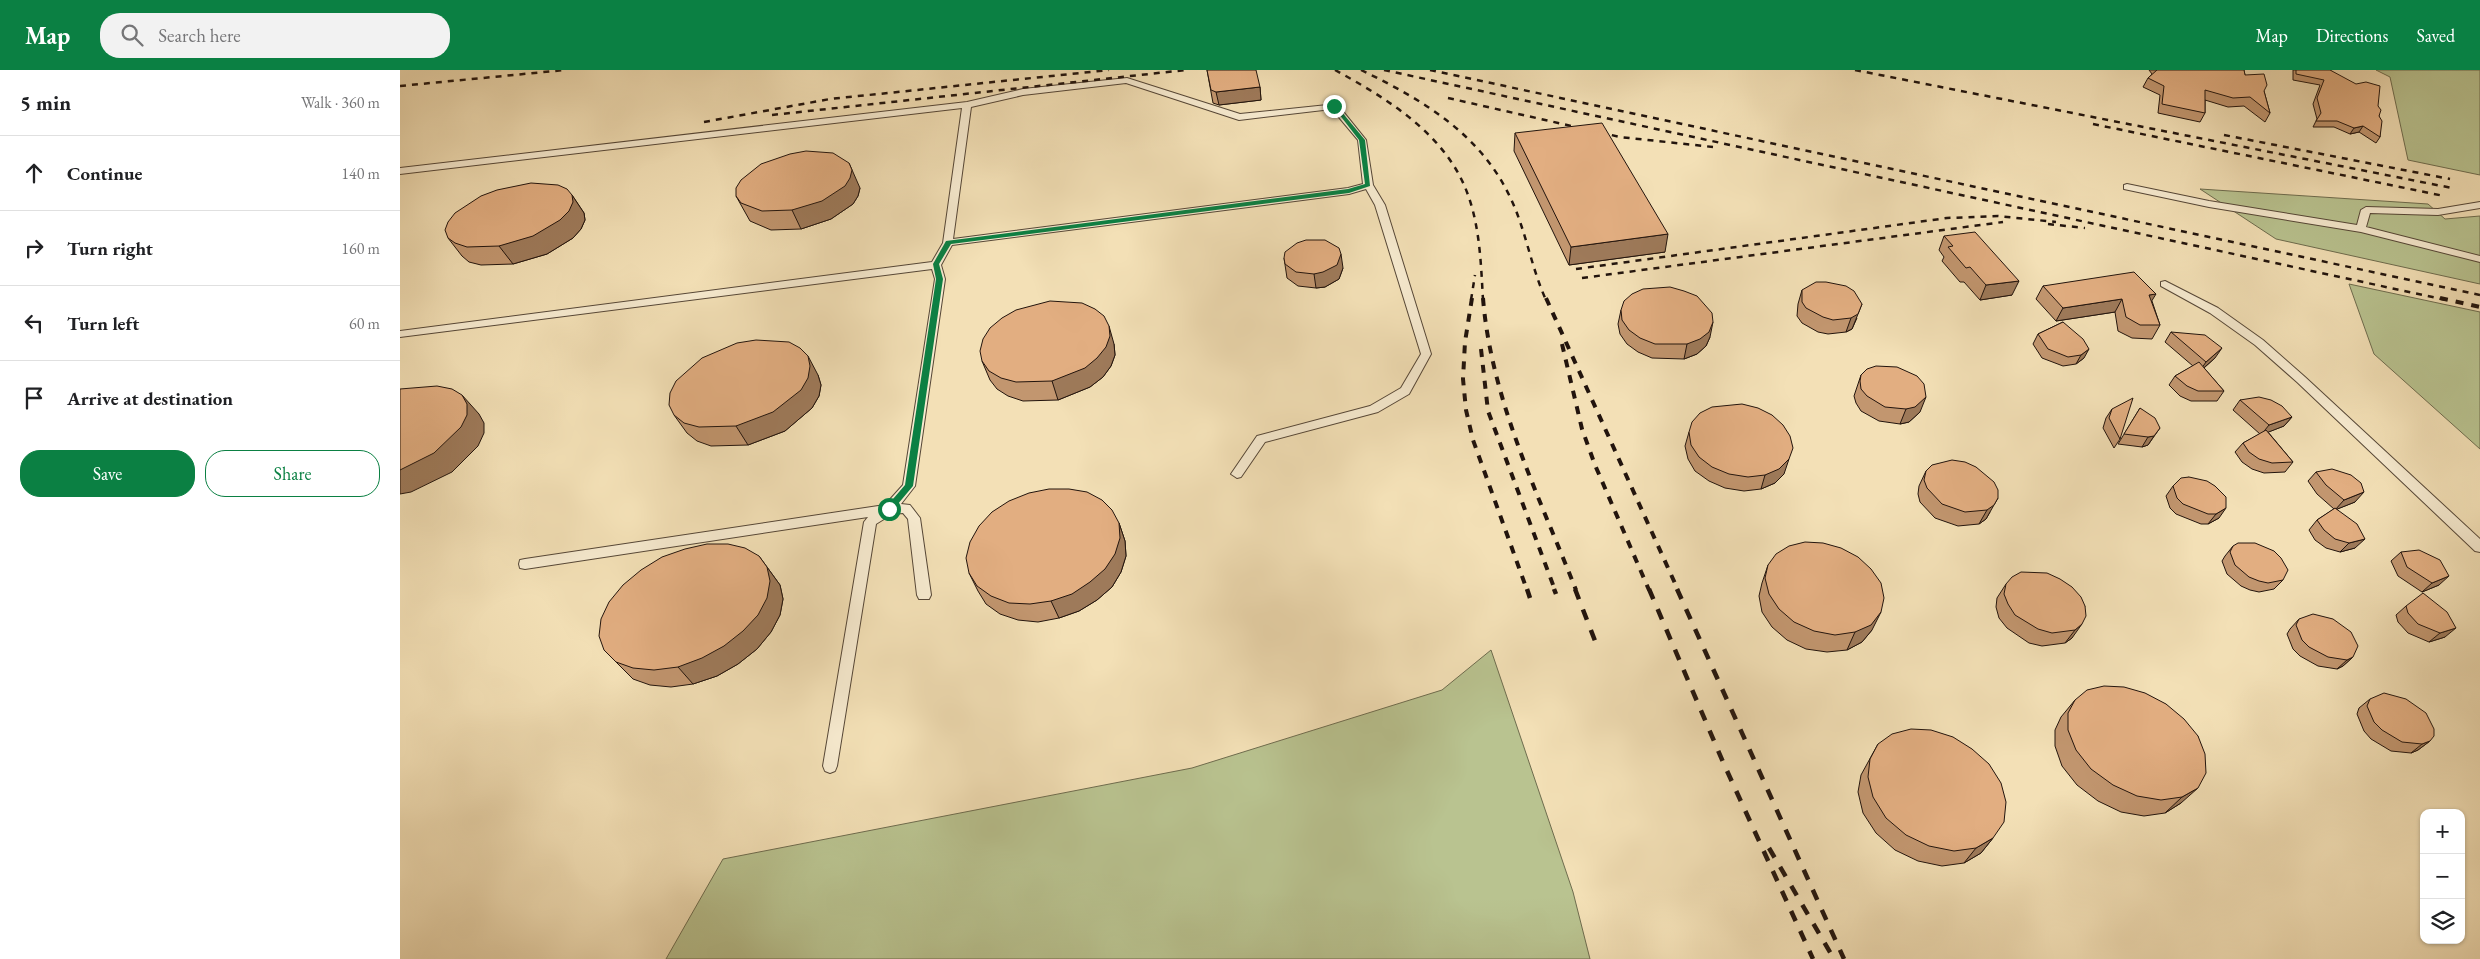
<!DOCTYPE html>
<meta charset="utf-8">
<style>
:root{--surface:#fff;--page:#f2f2f2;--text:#202124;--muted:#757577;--line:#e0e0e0;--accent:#0b8043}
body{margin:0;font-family:"EB Garamond",serif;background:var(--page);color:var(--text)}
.controls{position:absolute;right:15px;bottom:15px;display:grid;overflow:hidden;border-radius:10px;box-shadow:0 1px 4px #0004}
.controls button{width:45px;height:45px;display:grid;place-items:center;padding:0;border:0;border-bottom:1px solid var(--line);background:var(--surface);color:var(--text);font:25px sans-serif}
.stop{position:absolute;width:15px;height:15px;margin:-11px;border:4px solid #0b8043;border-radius:50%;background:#fff}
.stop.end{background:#0b8043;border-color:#fff;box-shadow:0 1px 5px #0008}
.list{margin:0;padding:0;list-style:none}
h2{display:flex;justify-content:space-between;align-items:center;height:65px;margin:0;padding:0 20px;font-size:21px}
h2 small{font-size:16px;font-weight:400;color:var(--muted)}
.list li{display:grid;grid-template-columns:32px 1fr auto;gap:15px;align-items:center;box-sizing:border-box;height:75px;padding:0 20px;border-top:1px solid var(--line)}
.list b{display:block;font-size:19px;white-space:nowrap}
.list em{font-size:16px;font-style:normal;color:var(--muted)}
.actions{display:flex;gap:10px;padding:15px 20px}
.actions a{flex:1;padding:11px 0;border:1px solid var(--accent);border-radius:20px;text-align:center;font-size:18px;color:var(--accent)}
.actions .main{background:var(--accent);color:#fff}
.icon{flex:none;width:28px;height:28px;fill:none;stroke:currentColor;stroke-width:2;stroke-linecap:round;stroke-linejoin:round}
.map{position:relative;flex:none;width:2080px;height:889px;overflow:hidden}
header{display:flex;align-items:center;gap:30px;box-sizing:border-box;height:70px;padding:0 25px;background:var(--accent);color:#fff}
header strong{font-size:24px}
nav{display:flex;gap:28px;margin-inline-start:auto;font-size:18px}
.search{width:350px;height:45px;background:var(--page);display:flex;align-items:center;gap:12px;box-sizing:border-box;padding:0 18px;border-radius:20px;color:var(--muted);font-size:19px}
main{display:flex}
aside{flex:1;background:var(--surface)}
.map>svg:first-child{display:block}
</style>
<header>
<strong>Map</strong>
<div class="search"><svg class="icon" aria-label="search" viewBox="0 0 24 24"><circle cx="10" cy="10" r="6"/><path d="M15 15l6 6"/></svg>Search here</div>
<nav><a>Map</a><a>Directions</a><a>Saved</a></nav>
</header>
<main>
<aside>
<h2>5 min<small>Walk · 360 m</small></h2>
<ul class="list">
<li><svg class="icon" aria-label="ahead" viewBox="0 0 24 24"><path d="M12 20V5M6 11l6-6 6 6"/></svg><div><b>Continue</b></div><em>140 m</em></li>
<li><svg class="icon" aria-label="right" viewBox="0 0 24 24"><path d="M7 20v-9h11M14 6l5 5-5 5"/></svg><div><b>Turn right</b></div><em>160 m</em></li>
<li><svg class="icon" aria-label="left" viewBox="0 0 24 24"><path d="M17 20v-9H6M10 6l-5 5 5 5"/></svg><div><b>Turn left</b></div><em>60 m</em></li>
<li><svg class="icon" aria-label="arrive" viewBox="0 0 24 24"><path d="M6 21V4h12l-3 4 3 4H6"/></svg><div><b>Arrive at destination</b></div></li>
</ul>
<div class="actions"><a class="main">Save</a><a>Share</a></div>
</aside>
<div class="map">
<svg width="2080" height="889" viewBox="0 0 2080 889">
<rect width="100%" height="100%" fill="#f3e0b6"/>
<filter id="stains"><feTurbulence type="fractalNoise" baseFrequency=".004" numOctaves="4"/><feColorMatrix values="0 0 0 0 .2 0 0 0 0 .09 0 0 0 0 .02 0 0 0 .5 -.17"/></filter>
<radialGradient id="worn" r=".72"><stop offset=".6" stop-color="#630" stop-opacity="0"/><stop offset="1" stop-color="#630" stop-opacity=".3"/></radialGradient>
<path fill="#b9c390" stroke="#6e6c4e" d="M1976,0H2080V105L2008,90L1990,7Z
M1800,119L2028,134L2045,149L2080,146V214L1876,169Z
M1949,214L2080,242V379L1974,284Z
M1091,580L1173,822L1190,889H266L323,789L792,698L1042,620Z"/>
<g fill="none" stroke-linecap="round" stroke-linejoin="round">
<defs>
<path id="service" d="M727,8L840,44L937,34L966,70L973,115L985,135L1031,284L1009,324L978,342L865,372L841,407L837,408L831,404L857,366L970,336L1001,318L1021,284L975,135L966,119L949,124L552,175L541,195L545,209L515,416L501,434L510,435L520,448L531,525L529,529H519L517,525L508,449L503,443L492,444L476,454L437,696L435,701L430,703L425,701L423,696L464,452L468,447L125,499L120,498L119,494L120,490L125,489L485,435L503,415L535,209L532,199L0,267V261L532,192L543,173L562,38L0,104V98L567,32L623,19ZM726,13L839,50L932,39L958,70L963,114L948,118L553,169L571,37L623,25Z
M1727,114L1809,131L1957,155L1961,140L1966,137L2038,139L2080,132V138L2038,145L1970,143L1966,157L2080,186V192L1961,162L1809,137L1724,119V115Z
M1765,211L1818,238L1863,270L1905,307L2080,469V482L2075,481L1897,312L1855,275L1810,243L1761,216V212Z"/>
</defs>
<use href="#service" stroke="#564737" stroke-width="2"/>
<use href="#service" fill="#f7ebd0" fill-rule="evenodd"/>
<path stroke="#22140d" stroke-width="2.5" stroke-dasharray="6 6" stroke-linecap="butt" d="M935,0C988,29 1047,65 1068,125C1080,158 1081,195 1083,230
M961,0C1023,30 1081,64 1111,129C1126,161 1131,197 1146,230
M984,0L2046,230
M1030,0L2080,225
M1455,0L2052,118
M0,16L165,0
M1048,28L1220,67L1313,77
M372,45L786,0
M304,52L430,29L709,0
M1693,54L2044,126
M1824,65L2050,109
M1648,154L1685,158
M1176,199L1547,148L1598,146L1656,152
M1182,208L1603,152
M1071,230L1075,205"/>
<path stroke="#22140d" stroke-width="4" stroke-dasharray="8 8" stroke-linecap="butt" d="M1072,228L1065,272L1063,309L1066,340L1073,370L1127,520
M1083,228C1091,330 1139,426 1176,520
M1146,228L1278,520
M2040,228L2080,237
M1162,274L1182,359L1195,395L1249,520
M1081,279L1088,341L1155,520"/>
<path stroke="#22140d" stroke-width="4.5" stroke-dasharray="11 11" stroke-linecap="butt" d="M1127,519L1130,528
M1154,519L1156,524
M1175,519L1197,576
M1249,519L1323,692L1413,889
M1277,519L1444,889
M1369,778L1434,889"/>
</g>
<path fill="#c2966f" stroke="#22140d" d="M807,0L860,17L861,30L819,35L813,33Z
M1749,0H1844L1845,5L1864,21L1870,43L1865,52L1844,36L1828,37L1805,30V43L1800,52L1758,43L1760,25L1743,17L1748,8L1752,4Z
M1893,0H1930L1978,36L1979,46L1980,67L1976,73L1959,62L1950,64L1934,57H1913L1917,49L1913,34L1920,15L1893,10Z
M1115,63L1265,182L1169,195L1114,81Z
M460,118L458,126L453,134L431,149L401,159L371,160L350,151L336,126Z
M172,125L184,143L185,150L181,159L173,168L147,184L113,194L81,195L69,192L62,186L48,168Z
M1544,166L1612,225L1580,230L1564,212H1560L1542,191L1544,187L1539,180Z
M884,188L943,198L939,209L925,217L916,218L898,216L887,208Z
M1643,216L1752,231L1760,255L1752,269L1732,268L1718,261L1715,242L1656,251L1636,229Z
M1402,220L1457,248L1452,259L1446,262L1428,264L1418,262L1402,253L1397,246L1398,234Z
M1221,240L1310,267L1306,276L1297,284L1284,289L1252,288L1238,282L1227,274L1220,264L1218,254Z
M1663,252L1684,288L1676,294L1663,296L1642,288L1633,274L1638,264Z
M1771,262L1815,288L1804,298L1824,321L1817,331H1791L1780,326L1769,315L1775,306L1793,296L1765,272Z
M714,274L715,285L711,296L703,307L690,317L658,330L623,331L608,326L597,319L590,310L582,291Z
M418,305L421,315L419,326L412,338L385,361L348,375L311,376L297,371L287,363L274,345Z
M1461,305L1520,342L1509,352L1500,354L1479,351L1461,341L1456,333L1454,326Z
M1840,330L1892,347L1884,356L1868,362L1893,392L1885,402L1864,403L1852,399L1842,392L1835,382L1843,373L1860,364L1833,340Z
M1740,338L1760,358L1748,375L1742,377L1718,374Z
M1712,339L1720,369L1714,378L1703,358L1706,348Z
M1289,362L1384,404L1375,413L1361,419L1344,421L1325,418L1309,411L1295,401L1288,389L1285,376Z
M1526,401L1590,442L1586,449L1579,454L1558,456L1535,448L1520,432L1518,424L1519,416Z
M1916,402L1955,432L1937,439L1955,478L1940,482L1926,478L1915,470L1909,460L1917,450L1934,439L1917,424L1908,411Z
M1789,407L1819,448L1808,454H1801L1776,444L1770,438L1766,426L1773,416Z
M719,453L725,471L726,486L721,502L712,517L697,530L679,541L659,548L638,552L618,550L600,544L586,534L578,521L569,503Z
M1833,476L1883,510L1874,519L1859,522L1850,520L1841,516L1827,504L1822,491L1825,486Z
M2001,482L2039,515L2022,522L1998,506L1991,491Z
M359,486L380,515L383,529L380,545L371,562L357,579L338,594L317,606L293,614L271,617L250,615L233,609L204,580Z
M1368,495L1472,560L1462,572L1447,580L1427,582L1406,579L1387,570L1372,557L1362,542L1359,526L1362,513Z
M1606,514L1685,536L1672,568L1665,573L1642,576L1629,573L1607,558L1599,548L1596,537L1597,528Z
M2006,536L2045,567L2029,572L2008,563L1998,552L1996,545Z
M1899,549L1953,587L1943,596L1937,599L1918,596L1900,586L1893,579L1887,564L1890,559Z
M1970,629L2030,671L2018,680L2011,683L1991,681L1971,669L1964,661L1957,644L1959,638Z
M1675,630L1798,666L1781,733L1765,743L1744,746L1721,742L1698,731L1677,715L1662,696L1655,676V660L1661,647Z
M1478,674L1593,768L1581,783L1564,793L1542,796L1518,791L1495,780L1476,763L1463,743L1458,722L1461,705Z"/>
<path fill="#9e7a5a" stroke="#22140d" d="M860,17L861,30L819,35L816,22Z
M1963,56L1959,62L1950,64L1954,58Z
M449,93L460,118L458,126L453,134L431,149L401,159L392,140Z
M172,125L184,143L185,150L181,159L173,168L147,184L113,194L99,176Z
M1268,164L1265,182L1169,195L1171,177Z
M941,184L943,198L939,209L925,217L916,218L914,204Z
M1619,211L1612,225L1580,230L1586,215Z
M1756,224L1748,237L1749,225Z
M1722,229L1715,242L1656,251L1663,238Z
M1462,234L1452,259L1446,262L1451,248Z
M1313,252L1310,267L1306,276L1297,284L1284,289L1287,274Z
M709,256L714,274L715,285L711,296L703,307L690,317L658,330L652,311Z
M1822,278L1815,288L1799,302L1806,292Z
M1689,279L1684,288L1676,294L1681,285Z
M408,286L418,305L421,315L419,326L412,338L385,361L348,375L336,356Z
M62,325L79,344L84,353V363L78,376L52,402L11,422L0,424V400Z
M1526,327L1520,342L1509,352L1500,354L1506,339Z
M1892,347L1884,356L1861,365L1869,355Z
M1754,366L1748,375L1742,377L1748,367Z
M1389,389L1384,404L1375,413L1361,419L1365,405Z
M1964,422L1955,432L1935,440L1944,430Z
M1598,428L1586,449L1579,454L1587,440Z
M1826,438L1819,448L1808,454L1816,444Z
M719,453L725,471L726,486L721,502L712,517L697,530L679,541L659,548L651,531Z
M1965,469L1955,478L1940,482L1949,473Z
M367,497L380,515L383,529L380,545L371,562L357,579L338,594L317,606L293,614L278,597Z
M2049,506L2039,515L2022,522L2032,513Z
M1481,542L1472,560L1462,572L1447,580L1455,562Z
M1682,554L1672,568L1665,573L1675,560Z
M2056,558L2045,567L2029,572L2040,563Z
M1953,587L1943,596L1937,599L1947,590Z
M2030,671L2018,680L2011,683L2022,674Z
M1798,718L1781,733L1765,743L1782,727Z
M1593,768L1581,783L1564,793L1576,778Z"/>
<path fill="#e2ae81" stroke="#22140d" d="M807,0H856L860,17L816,22L811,20Z
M1757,0H1844L1845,5L1864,4L1867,15L1864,21L1870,43L1850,27L1833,28L1805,20V43L1762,34L1764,16L1748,8Z
M1896,0H1930L1956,14L1966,12L1980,16L1978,36L1981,40L1979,46L1982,51L1980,67L1963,56L1954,58L1937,51H1916L1921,43L1917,28L1924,10L1896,4Z
M1202,53L1268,164L1171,177L1115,63Z
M406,81L433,83L449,93L452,100L450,108L445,116L422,131L392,140L362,141L341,133L336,126V118L341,110L361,94L390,84Z
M131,113L158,115L167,119L172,125L173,132L169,141L160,150L133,166L99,176L67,177L55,173L48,168L45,160L48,152L55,143L81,126L97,120Z
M1575,162L1619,211L1586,215L1570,197L1566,198L1548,177L1553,176L1544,166Z
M906,170H925L939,178L941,184L937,195L923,202L914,204L896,202L885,194L884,188L885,182L897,173Z
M1734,202L1756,224L1749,225L1760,255H1740L1726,247L1722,229L1663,238L1643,216Z
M1416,212H1426L1446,216L1454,221L1462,234L1458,244L1451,248L1433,250L1423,247L1406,238L1402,232V220Z
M1270,217L1284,221L1297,226L1312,243L1313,252L1309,262L1300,269L1287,274H1255L1240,268L1229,260L1222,250L1221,240L1224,231L1232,224L1243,219Z
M650,231L682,233L695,239L704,246L709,256L710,266L706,277L697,288L685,298L652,311L616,312L601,308L589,301L582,291L580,281L583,269L590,258L602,248L616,240Z
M1663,252L1683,269L1689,279L1681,285L1668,287L1648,279L1638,264Z
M1771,262L1805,265L1822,278L1806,292Z
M356,270L389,272L400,278L408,286L410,296L408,308L401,320L373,342L336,356L299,357L284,353L274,345L269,335L270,323L276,311L302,288L337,273Z
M1799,292L1824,321H1798L1787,316L1775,306Z
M1476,296L1497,297L1517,306L1524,314L1526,327L1515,337L1506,339L1485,337L1467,326L1461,319L1460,311L1461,305L1467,299Z
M37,316L52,319L62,325L67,334V345L61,357L34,383L0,400V319Z
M1859,327L1871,330L1882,336L1892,347L1869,355L1840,330Z
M1733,328L1720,369L1709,348L1712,339Z
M1342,334L1358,338L1372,345L1383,355L1390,366L1393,378L1389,389L1379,399L1365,405L1348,407L1329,404L1312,397L1299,387L1291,375L1289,362L1292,352L1300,343L1312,337Z
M1740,338L1755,348L1760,358L1754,366L1748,367L1724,364Z
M1866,360L1893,392L1872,393L1859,389L1849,382L1843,373Z
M1552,390L1565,392L1576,397L1594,412L1598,420V428L1594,435L1587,440L1565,442L1542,434L1527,418L1524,410L1526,401L1532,395Z
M1932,399L1951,405L1961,413L1964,422L1944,430L1926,415L1916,402Z
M1789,407L1807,411L1815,416L1826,427V438L1816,444H1808L1783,434L1777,428L1773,416L1781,408Z
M649,419H669L687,422L702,430L712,440L719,453L720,468L715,484L705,499L690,512L672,524L651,531L630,534L609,533L591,526L577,516L569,503L566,488L570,472L579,456L592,442L609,431L629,423Z
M1935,438L1957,454L1965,469L1949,473L1935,469L1924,460L1917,450Z
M1405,472L1423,473L1441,478L1458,487L1471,499L1481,513L1484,528L1481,542L1471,555L1455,562L1435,565L1414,561L1394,552L1379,539L1369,524L1365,508L1368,495L1376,484L1389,476Z
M1838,473H1855L1874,481L1881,488L1888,500L1883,510L1868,513L1859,511L1849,507L1835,495L1830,482L1833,476Z
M307,474H328L345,478L359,486L367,497L370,511L367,528L358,545L343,561L324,576L302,588L278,597L254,600L233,598L216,592L204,580L199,566L201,549L209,532L223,515L241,500L262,487L285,479Z
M2019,480L2040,490L2049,506L2032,513L2007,497L2001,482Z
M1621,502L1647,503L1660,509L1672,517L1681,527L1685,536L1686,546L1682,554L1675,560L1652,563L1638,559L1615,545L1608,534L1604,524L1606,514L1612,507Z
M2023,523L2047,542L2056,558L2040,563L2018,554L2008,543L2006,536Z
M1913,544L1933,549L1951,562L1958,576L1953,587L1947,590L1928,587L1909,577L1902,570L1896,555L1899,549Z
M1704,616L1724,617L1745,623L1766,634L1784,649L1798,666L1805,684L1806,703L1798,718L1782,727L1761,730L1737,726L1713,715L1691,699L1676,680L1668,660V643L1675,630L1687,620Z
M1984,623L2006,629L2026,643L2034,659V666L2030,671L2022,674L2002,672L1982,660L1974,652L1967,636L1970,629Z
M1511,659L1531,660L1553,667L1572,679L1589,694L1601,713L1606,732L1604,752L1593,768L1576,778L1554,781L1529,776L1506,765L1486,748L1473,727L1468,707L1470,689L1478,674L1492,664Z"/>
<path fill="#0b8043" d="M932,35H936L965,70L970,116L949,123L551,174L539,194L543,209L513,416L492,441H487V436L505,415L536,209L533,194L546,171L948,119L965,114L959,70Z"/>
<rect width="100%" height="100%" filter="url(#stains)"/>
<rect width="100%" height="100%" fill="url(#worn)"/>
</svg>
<div class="controls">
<button>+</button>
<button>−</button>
<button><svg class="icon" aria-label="layers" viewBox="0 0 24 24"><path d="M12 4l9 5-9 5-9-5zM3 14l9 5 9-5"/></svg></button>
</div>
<div class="stop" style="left:489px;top:439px"></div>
<div class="stop end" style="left:934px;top:36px"></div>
</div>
</main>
